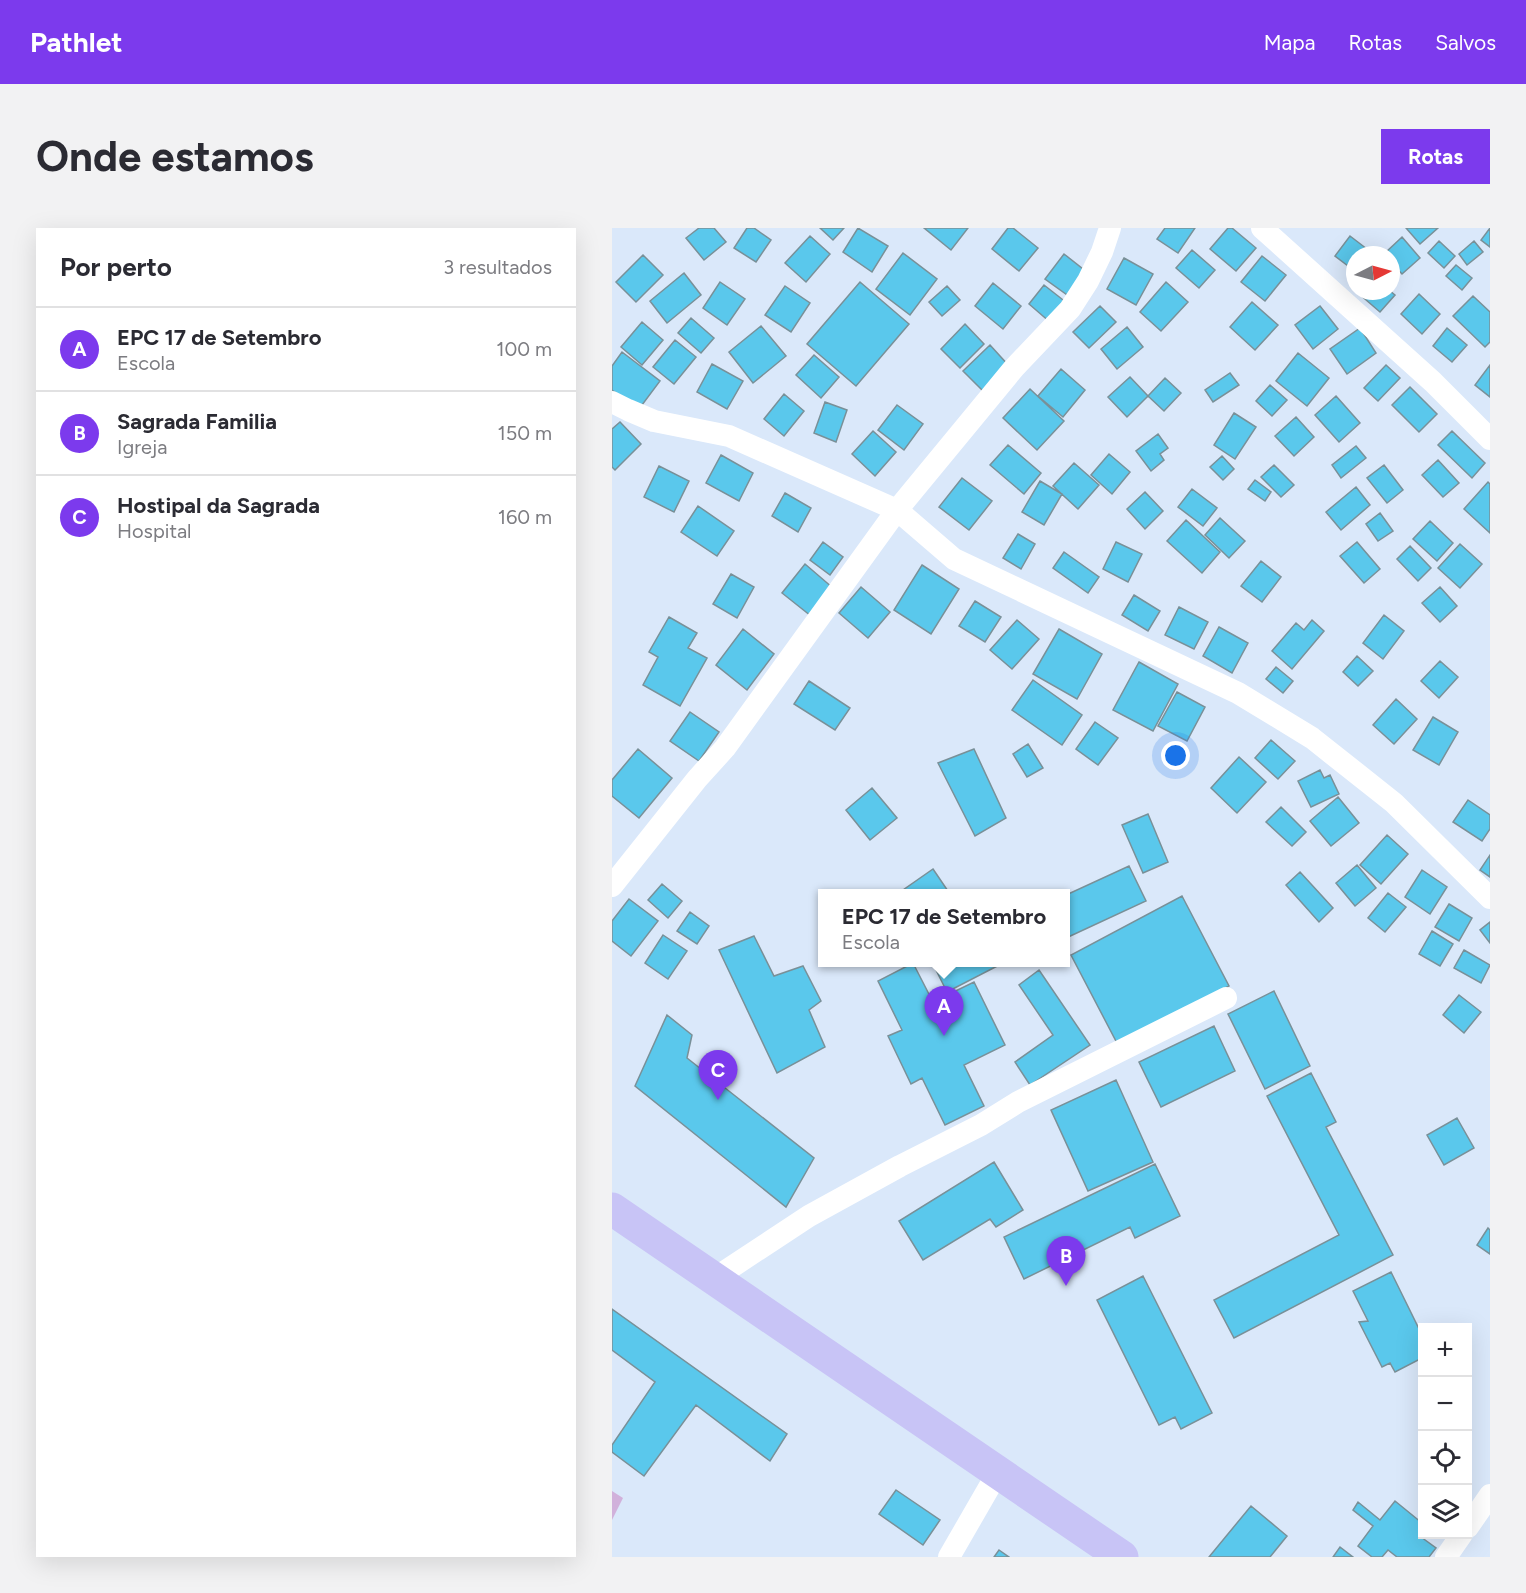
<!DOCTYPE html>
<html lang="pt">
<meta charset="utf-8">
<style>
:root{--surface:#fff;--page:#f2f2f3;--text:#2b2b33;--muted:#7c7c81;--line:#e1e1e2;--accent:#7c3aed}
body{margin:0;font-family:Figtree,sans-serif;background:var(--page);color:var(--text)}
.controls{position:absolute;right:18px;bottom:18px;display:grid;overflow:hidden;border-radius:0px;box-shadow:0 6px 24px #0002}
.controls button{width:54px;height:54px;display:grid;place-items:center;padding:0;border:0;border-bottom:2px solid var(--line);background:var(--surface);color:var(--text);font:30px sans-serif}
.compass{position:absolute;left:734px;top:18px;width:54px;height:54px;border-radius:50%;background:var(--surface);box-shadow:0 6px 24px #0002;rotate:84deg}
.you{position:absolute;left:564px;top:528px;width:21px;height:21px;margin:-15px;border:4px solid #fff;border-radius:50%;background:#1a73e8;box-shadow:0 0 0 9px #1a73e833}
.badge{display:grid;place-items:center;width:39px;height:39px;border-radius:50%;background:var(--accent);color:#fff;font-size:20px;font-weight:700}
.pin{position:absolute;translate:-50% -50px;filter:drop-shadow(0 2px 3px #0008)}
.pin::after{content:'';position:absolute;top:32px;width:21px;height:18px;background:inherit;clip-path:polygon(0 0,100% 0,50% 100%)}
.popup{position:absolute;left:206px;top:661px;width:252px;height:78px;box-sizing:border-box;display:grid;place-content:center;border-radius:0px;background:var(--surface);filter:drop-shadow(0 2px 4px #0005);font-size:20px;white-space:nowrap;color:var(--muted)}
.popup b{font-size:22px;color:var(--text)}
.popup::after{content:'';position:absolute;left:50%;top:100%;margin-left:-12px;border:12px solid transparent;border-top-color:var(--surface)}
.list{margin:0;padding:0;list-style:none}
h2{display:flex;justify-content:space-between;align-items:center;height:78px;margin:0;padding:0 24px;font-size:26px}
h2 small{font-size:20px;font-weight:400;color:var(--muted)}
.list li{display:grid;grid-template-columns:39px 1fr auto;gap:18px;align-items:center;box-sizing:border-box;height:84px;padding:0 24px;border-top:2px solid var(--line)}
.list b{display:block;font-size:22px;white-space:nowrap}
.list p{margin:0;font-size:20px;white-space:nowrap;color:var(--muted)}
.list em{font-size:20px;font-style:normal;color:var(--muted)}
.icon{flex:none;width:33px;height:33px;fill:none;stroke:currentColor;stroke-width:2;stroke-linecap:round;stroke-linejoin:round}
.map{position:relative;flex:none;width:878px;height:1329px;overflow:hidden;border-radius:0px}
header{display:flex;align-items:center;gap:36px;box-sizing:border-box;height:84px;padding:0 30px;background:var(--accent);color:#fff}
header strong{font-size:28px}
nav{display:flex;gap:33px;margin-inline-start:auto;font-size:21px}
.intro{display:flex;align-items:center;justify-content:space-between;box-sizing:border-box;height:144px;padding:0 36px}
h1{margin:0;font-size:42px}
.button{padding:15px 27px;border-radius:0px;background:var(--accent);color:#fff;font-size:21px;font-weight:700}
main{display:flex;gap:36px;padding:0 36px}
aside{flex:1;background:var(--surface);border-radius:0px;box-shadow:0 6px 24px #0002}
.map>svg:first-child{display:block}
</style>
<header>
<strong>Pathlet</strong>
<nav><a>Mapa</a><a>Rotas</a><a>Salvos</a></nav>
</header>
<div class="intro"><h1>Onde estamos</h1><a class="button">Rotas</a></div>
<main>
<aside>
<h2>Por perto<small>3 resultados</small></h2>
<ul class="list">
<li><span class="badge">A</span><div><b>EPC 17 de Setembro</b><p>Escola</p></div><em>100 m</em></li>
<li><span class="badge">B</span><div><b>Sagrada Familia</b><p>Igreja</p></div><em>150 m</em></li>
<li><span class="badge">C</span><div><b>Hostipal da Sagrada</b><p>Hospital</p></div><em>160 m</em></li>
</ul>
</aside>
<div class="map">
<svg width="878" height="1329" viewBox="0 0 878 1329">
<rect width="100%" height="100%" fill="#dae8fa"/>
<path fill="#d1b1db" d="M0,1263L11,1270L0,1292Z"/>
<path fill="#5ac8ec" stroke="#799098" stroke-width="1.5" d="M87,0H102L114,14L92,32L74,10Z
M135,0H142L159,12L144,34L122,20Z
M208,0H232L221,12Z
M246,0L276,18L260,44L231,24Z
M312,0H356L339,22Z
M396,0H401L426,20L407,43L380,21Z
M553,0H583L566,25L545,11Z
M616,0H620L644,20L624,43L598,21Z
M794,0H826L808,16Z
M878,0V19L869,12Z
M198,8L218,26L194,54L173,35Z
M738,8L755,21L750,27H743V37L740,41L723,28Z
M790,9L808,30L790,46L779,34V27L772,26Z
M827,13L843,28L832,40L816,25Z
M862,13L871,24L855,37L847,26Z
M580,22L603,42L587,60L564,40Z
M291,25L325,51L298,87L264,61Z
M452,26L476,45L458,69L433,51Z
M31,27L51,47L24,74L4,54Z
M650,28L674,47L653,73L629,54Z
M512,30L541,46L524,77L495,61Z
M844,37L860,50L850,62L834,48Z
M72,45L89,67L55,95L38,73Z
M108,54L133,71L115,97L91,80Z
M248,54L297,96L244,158L195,116Z
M554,54L576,74L549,103L528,84Z
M381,55L409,78L391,101L363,78Z
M432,57L455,75L439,95L417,76Z
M173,58L198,75L179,104L153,87Z
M335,58L348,72L330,88L317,74Z
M748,63H778L783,67L768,84L746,65Z
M807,66L828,86L810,106L789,86Z
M861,68L878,84V114L873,119L841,88Z
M640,74L666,97L643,122L618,99Z
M488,78L504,94L477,120L461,104Z
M708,78L726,101L701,121L683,97Z
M79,90L102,110L89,125L66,105Z
M30,94L51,112L30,137L9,119Z
M353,96L372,116L348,140L329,121Z
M149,98L174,128L141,155L117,124Z
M515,99L531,119L505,141L489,121Z
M748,100L764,125L735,146L718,121Z
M835,100L855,117L840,134L821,118Z
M63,112L84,129L62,156L41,139Z
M378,117L398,139L372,164L351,143Z
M10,124L48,153L27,181L0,162V138Z
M686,125L717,150L695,178L664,153Z
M202,127L227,149L209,170L184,147Z
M100,136L131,153L115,181L85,164Z
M774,137L788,150L766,173L752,160Z
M878,137V169L863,157Z
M449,141L473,162L451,189L426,168Z
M618,145L627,157L601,174L593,162Z
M518,149L536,168L515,189L496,169Z
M553,150L569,165L552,183L536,168Z
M658,157L675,172L660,188L644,173Z
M798,159L825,186L807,204L780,177Z
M418,161L452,193L425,222L391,190Z
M172,166L192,183L172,208L152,191Z
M724,168L748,195L727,214L703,187Z
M213,174L235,182L224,214L202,205Z
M285,177L311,196L292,222L266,202Z
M622,185L644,199L623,231L602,217Z
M684,189L702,209L682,228L663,208Z
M8,194L29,216L3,242L0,239V201Z
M261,203L284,224L263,248L240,226Z
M840,203L873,235L860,250L826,217Z
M546,206L556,220L548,226L552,232L539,243L524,223Z
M396,217L429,245L412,266L378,237Z
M744,218L754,230L729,250L720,237Z
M497,226L518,244L500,266L479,247Z
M109,227L141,245L127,273L94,255Z
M610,228L622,241L611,252L598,239Z
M826,232L847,255L831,269L810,247Z
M462,235L487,257L466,281L441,258Z
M662,237L682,257L669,269L649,249Z
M772,237L791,262L775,275L755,250Z
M47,238L77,253L62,284L32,269Z
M350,250L380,273L357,302L327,279Z
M643,252L659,264L653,273L636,261Z
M428,253L450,266L432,297L410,284Z
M876,254L878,256V305L852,281Z
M744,259L758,277L729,302L714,284Z
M580,261L605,280L591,298L566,279Z
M533,264L551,283L533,301L515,281Z
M173,265L199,280L186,304L160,288Z
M86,278L122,303L105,328L69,304Z
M768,285L781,303L766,313L754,296Z
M608,290L633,313L617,330L593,307Z
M574,292L608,324L590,345L555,313Z
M818,293L841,315L825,333L801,311Z
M406,306L423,316L409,341L391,330Z
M211,314L231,329L218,347L198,332Z
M504,314L530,326L516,354L491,341Z
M745,314L768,341L752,355L728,328Z
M848,316L870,336L848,360L826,340Z
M798,318L819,340L806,353L785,331Z
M452,324L487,349L476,365L441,340Z
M649,333L669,349L650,374L629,358Z
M193,336L221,360L199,388L170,365Z
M310,337L347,361L319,406L282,382Z
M119,346L142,359L125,390L101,376Z
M249,359L278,384L256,410L227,385Z
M828,359L845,378L828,394L810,375Z
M522,367L548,383L536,403L510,387Z
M363,373L389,389L373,414L347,398Z
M567,379L596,394L582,421L553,407Z
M772,387L792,403L771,431L751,415Z
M57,389L85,405L76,420L95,430L68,478L31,457L46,429L37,424Z
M405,392L427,411L400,441L378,422Z
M700,392L712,403L680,441L660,423L684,395L692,402Z
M607,399L636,415L620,445L591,428Z
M131,401L162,426L135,462L104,437Z
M447,401L490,426L465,471L421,446Z
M745,428L761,443L746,458L731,444Z
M828,433L846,449L827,470L809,453Z
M527,434L566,456L541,503L501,482Z
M664,439L681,453L671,465L654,451Z
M421,452L470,487L450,517L400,482Z
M197,453L238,480L223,502L182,476Z
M565,464L593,479L575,513L546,498Z
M784,471L805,491L782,516L761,497Z
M78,484L107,504L87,533L58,513Z
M821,489L846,504L827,537L801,522Z
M483,494L506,510L486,537L464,521Z
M659,512L683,533L666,551L643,530Z
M416,516L431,540L415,549L401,526Z
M26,521L60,550L27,590L0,568V552Z
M362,521L394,590L363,608L326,535Z
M627,529L654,554L625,585L599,560Z
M708,542L712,550L718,547L727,566L699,579L686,553Z
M260,560L285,590L258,612L234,582Z
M726,569L747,595L719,618L698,593Z
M856,572L878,587V601L870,613L841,594Z
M669,579L694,604L680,618L654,594Z
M536,586L556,634L531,645L510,597Z
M775,607L796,626L769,656L748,637Z
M878,627V649L868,642Z
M745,637L764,660L743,678L724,655Z
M517,638L534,673L454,710V667Z
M321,641L338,666H293L291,662Z
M810,642L835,659L818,686L793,669Z
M688,644L721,680L707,694L674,657Z
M50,656L70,673L56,690L36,672Z
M776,665L794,679L773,704L756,690Z
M570,668L617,758L506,817L459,727Z
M17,671L46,693L19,728L0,713V693Z
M837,676L860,690L847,713L823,699Z
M78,684L97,698L85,716L65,703Z
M878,694V715L868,702Z
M820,703L841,716L828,738L807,726Z
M51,707L75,723L56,751L33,735Z
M142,708L162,748L191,738L209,773L197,782L213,819L165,845L107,722Z
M852,722L878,737L869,755L842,740Z
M320,734H393L335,764Z
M301,735L321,774L362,754L393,817L352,837L372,878L333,897L310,850L299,856L276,808L290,802L266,753Z
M427,742L478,817L418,857L403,834L441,807L407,757Z
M662,763L698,838L653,861L616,786Z
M847,767L869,784L852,805L831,787Z
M55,787L80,807L75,830L202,930L174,979L23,858Z
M602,798L623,843L549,879L527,834Z
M699,845L724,894L714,899L781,1027L622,1110L602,1072L727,1007L655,868Z
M504,852L541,934L476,963L439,882Z
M845,890L862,920L832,937L815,907Z
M382,934L411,982L384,999L378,991L311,1032L287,993Z
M543,936L568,988L523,1010L518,999L412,1051L392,1009Z
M876,1000L878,1002V1026L865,1017Z
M779,1044L810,1107V1130L783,1144L778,1135L770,1139L747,1094L756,1093L741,1063Z
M531,1048L600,1185L569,1201L563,1189L547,1197L485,1072Z
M0,1081L175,1206L158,1233L84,1177L32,1248L0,1224V1217L43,1154L0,1122Z
M284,1262L328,1292L311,1317L267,1286Z
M783,1273L810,1295L809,1309L824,1320L817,1329H785L776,1322L770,1329H760L746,1318L761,1298L741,1282L746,1274L768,1292Z
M639,1278L675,1308L658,1329H597Z
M728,1319L741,1329H721Z
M387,1322L397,1329H382Z"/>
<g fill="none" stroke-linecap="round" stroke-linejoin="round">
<path stroke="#fff" stroke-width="22" d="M650,0L821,154L878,211
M0,174L16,182L42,193L117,208L285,282L342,331L626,465L700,510L782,575L878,670
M0,658L85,551L113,520L285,282L402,140L458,81L476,53L490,24L498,0
M103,1050L197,988L288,938L369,897L406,874L614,770
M856,1299L878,1267
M337,1329L386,1244
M834,1329L850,1306"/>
<path stroke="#c8c4f6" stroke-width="33" d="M0,981L510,1329"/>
</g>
</svg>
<div class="controls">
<button>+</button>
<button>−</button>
<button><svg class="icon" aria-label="locate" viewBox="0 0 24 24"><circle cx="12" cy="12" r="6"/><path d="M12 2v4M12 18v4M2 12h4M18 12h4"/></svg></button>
<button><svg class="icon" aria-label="layers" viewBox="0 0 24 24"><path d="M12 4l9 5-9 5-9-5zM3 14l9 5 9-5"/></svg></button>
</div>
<svg class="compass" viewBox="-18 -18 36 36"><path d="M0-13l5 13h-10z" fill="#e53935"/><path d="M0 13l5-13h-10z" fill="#7c7c81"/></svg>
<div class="you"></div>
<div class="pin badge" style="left:332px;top:808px">A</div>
<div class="popup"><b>EPC 17 de Setembro</b>Escola</div>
<div class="pin badge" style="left:454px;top:1058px">B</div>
<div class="pin badge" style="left:106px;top:872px">C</div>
</div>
</main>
